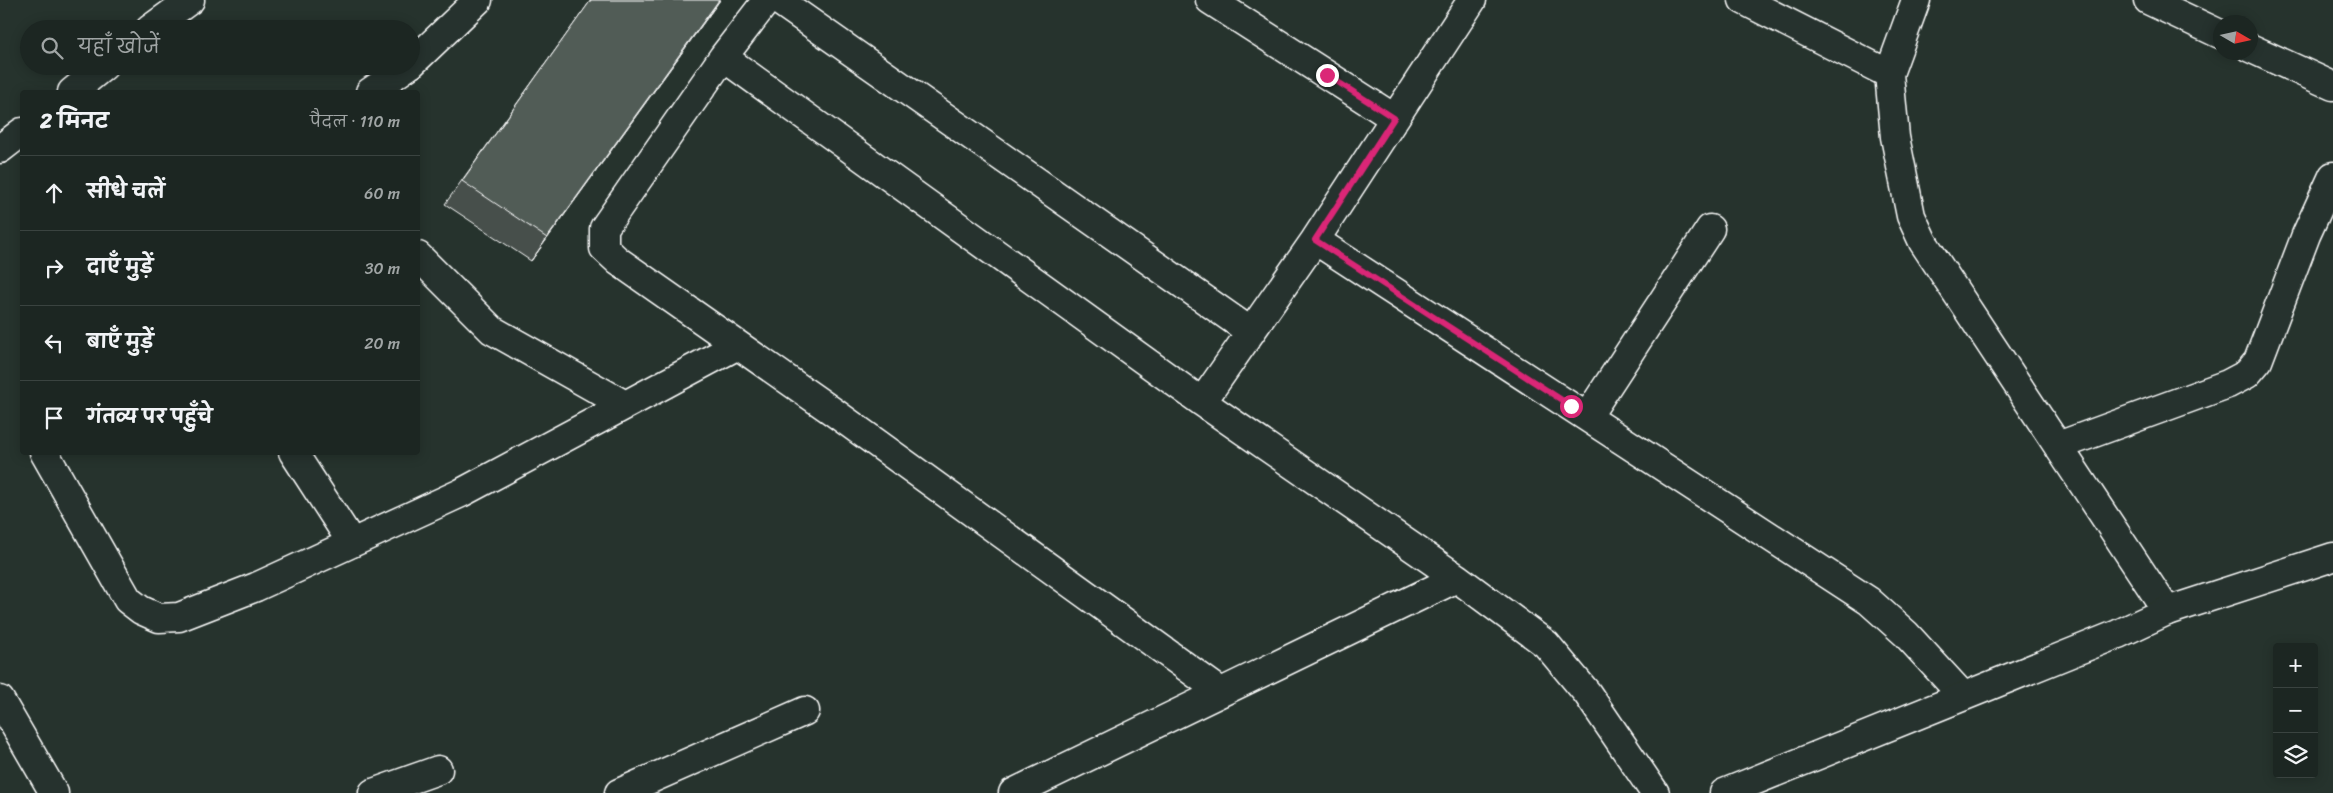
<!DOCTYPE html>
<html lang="hi">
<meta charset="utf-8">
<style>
:root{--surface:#1c2622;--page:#29322f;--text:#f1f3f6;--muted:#a0a5a5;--line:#3a4340}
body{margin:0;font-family:Sriracha,"Playpen Sans Deva",sans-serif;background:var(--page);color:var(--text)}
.controls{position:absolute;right:15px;bottom:15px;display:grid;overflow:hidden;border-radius:5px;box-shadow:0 2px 12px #0003}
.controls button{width:45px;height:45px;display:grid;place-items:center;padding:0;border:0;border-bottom:1px solid var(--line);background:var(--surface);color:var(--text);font:25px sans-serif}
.compass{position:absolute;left:2213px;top:15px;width:45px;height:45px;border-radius:50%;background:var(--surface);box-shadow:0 2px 12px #0003;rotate:99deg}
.stop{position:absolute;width:15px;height:15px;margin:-11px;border:4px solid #db2777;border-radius:50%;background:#fff}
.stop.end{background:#db2777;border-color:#fff;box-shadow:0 1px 5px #0008}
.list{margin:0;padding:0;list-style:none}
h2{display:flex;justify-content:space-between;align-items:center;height:65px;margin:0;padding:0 20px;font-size:21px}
h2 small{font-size:16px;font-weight:400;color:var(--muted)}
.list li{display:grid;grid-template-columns:32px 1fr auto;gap:15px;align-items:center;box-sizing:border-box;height:75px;padding:0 20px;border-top:1px solid var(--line)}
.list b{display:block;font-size:19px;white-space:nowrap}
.list em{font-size:16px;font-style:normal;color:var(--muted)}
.icon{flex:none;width:28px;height:28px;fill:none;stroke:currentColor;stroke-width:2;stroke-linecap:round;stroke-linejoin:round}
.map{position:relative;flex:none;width:2333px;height:793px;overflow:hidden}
.search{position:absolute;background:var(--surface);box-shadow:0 2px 12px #0003;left:20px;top:20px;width:400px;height:55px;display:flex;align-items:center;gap:12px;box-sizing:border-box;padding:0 18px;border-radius:28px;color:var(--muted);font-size:19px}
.panel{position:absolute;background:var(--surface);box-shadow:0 2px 12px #0003;left:20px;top:90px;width:400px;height:365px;border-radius:5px}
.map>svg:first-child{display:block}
</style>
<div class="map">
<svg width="2333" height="793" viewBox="0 0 2333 793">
<rect width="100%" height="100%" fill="#26332d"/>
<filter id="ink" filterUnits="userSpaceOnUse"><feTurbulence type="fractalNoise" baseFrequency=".02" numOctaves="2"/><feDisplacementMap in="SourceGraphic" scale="10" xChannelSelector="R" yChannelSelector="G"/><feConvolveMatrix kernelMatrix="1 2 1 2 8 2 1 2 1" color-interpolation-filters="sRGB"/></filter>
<g filter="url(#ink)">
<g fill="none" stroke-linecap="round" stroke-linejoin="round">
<defs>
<path id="minor" d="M778,0L1251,332
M1210,0L1394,118
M1743,0L1889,74
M1916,0L1889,74L1895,137L1911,216L1923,242L2167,611
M2148,0L2220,34
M150,29L190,0
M2250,48L2333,86
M723,57L767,0
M411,64L478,0
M72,92L104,66
M370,92L408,66
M0,149L22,132
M1315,240L1869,601L1906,634L1963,696
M418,256L492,330L625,405
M1202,402L1315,240L1472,0
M1587,417L1710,229
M2058,446L2228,384L2247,374L2258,361L2306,235L2333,176
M44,452L128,600L141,610L159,618L179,617L256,587L461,493L736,346
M293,452L352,543
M1221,692L835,413L618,261L604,248V228L723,57L1202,402L1457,578L1546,644L1587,693L1655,793
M0,700L54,793
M373,793L438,770
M619,793L805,711
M1013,793L1457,578"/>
<path id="major" d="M1724,793L2118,634L2167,611L2333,557"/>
</defs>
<use href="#minor" stroke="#fff" stroke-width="31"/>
<use href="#major" stroke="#fff" stroke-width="31"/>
<use href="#minor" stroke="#26332d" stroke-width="28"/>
<use href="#major" stroke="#26332d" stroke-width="28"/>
</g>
<path fill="#464f4b" stroke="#fff" d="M591,0H720L531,261L445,204Z"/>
<path fill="#39403d" stroke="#fff" d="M719,0H720L531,261L547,238Z"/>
<path fill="#515c57" stroke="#fff" d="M591,0H719L547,238L462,181Z"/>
</g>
<g fill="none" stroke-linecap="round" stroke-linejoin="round" filter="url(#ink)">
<path stroke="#db2777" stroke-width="6" d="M1327,75L1394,118L1315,240L1571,406"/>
</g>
</svg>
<div class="controls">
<button>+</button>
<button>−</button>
<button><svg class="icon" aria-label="layers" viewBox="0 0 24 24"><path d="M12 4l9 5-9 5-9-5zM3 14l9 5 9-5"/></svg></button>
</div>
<svg class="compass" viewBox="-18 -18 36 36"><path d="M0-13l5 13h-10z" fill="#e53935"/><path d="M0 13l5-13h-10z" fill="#a0a5a5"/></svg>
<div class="stop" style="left:1571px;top:406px"></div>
<div class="stop end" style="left:1327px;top:75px"></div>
<div class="search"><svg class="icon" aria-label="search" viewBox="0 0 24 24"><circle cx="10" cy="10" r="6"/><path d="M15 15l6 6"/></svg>यहाँ खोजें</div>
<section class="panel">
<h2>2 मिनट<small>पैदल · 110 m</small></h2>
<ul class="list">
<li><svg class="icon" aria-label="ahead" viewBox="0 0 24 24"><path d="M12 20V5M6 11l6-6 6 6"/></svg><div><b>सीधे चलें</b></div><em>60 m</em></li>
<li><svg class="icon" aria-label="right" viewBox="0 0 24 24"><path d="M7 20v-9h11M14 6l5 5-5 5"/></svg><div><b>दाएँ मुड़ें</b></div><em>30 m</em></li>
<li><svg class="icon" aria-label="left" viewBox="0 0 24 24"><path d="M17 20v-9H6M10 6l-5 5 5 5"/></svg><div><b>बाएँ मुड़ें</b></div><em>20 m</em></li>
<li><svg class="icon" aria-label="arrive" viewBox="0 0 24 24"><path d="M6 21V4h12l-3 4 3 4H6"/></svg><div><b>गंतव्य पर पहुँचे</b></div></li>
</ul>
</section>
</div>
